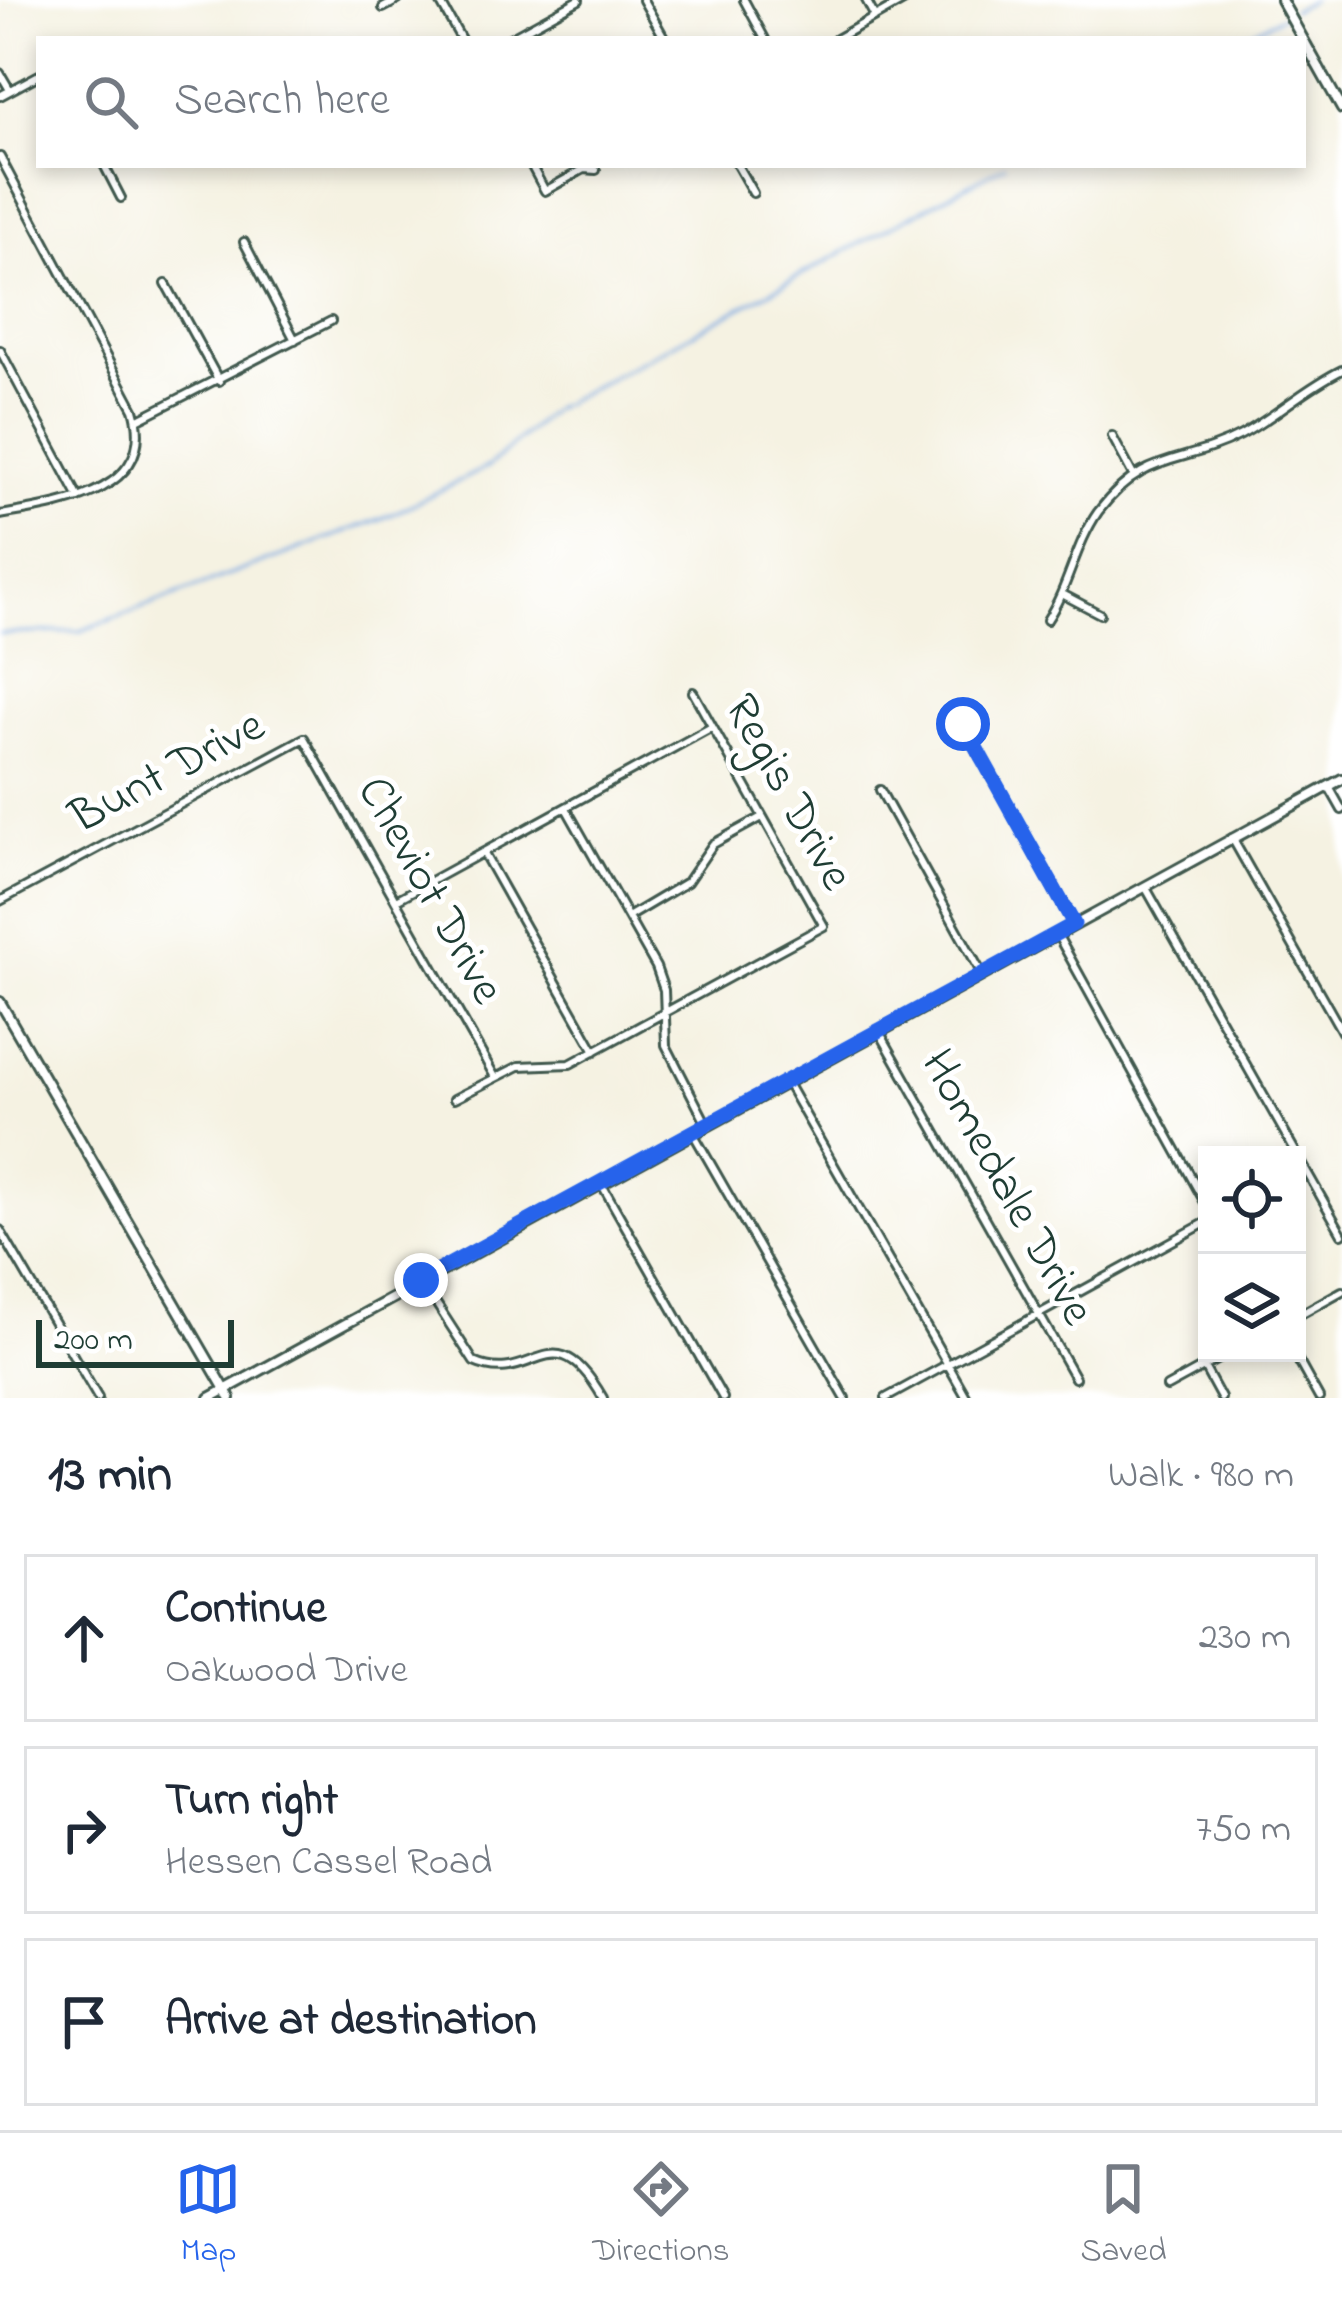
<!DOCTYPE html>
<meta charset="utf-8">
<style>
:root{--surface:#fff;--page:#f2f2f3;--text:#1f2937;--muted:#747a83;--line:#e0e1e3;--accent:#2563eb}
body{margin:0;font-family:"Indie Flower",sans-serif;background:var(--page);color:var(--text)}
.controls{position:absolute;right:36px;bottom:36px;display:grid;overflow:hidden;border-radius:0px;box-shadow:0 6px 18px #0003}
.controls button{width:108px;height:108px;display:grid;place-items:center;padding:0;border:0;border-bottom:3px solid var(--line);background:var(--surface);color:var(--text);font:60px sans-serif}
.scale{position:absolute;left:36px;bottom:30px;width:198px;box-sizing:border-box;padding-left:12px;border:6px solid #1f3d34;border-top:0;font-size:33px;line-height:42px;white-space:nowrap;color:#1f3d34;-webkit-text-stroke:9px #fff;paint-order:stroke}
.stop{position:absolute;width:36px;height:36px;margin:-27px;border:9px solid #2563eb;border-radius:50%;background:#fff}
.stop.end{background:#2563eb;border-color:#fff;box-shadow:0 3px 12px #0008}
.list{margin:0;padding:0;list-style:none}
h2{display:flex;justify-content:space-between;align-items:center;height:156px;margin:0;padding:0 48px;font-size:51px}
h2 small{font-size:39px;font-weight:400;color:var(--muted)}
.list li{display:grid;grid-template-columns:78px 1fr auto;gap:36px;align-items:center;box-sizing:border-box;height:168px;margin:0 24px 24px;padding:0 24px;border:3px solid var(--line);border-radius:0px}
.list b{display:block;font-size:45px;white-space:nowrap}
.list p{margin:0;font-size:39px;white-space:nowrap;color:var(--muted)}
.list em{font-size:39px;font-style:normal;color:var(--muted)}
.icon{flex:none;width:66px;height:66px;fill:none;stroke:currentColor;stroke-width:2;stroke-linecap:round;stroke-linejoin:round}
.map{position:relative;flex:none;width:1342px;height:1398px;overflow:hidden}
.search{position:absolute;background:var(--surface);box-shadow:0 6px 18px #0003;left:36px;right:36px;top:36px;height:132px;display:flex;align-items:center;gap:30px;box-sizing:border-box;padding:0 42px;border-radius:0px;color:var(--muted);font-size:45px}
.sheet{height:732px;background:var(--surface)}
nav{display:flex;justify-content:space-around;align-items:center;box-sizing:border-box;height:168px;border-top:3px solid var(--line);background:var(--surface);font-size:33px;color:var(--muted)}
nav a{display:grid;justify-items:center;gap:6px}
nav .on{color:var(--accent)}
.map>svg:first-child{display:block}
</style>
<div class="map">
<svg width="1342" height="1398" viewBox="0 0 1342 1398">
<rect width="100%" height="100%" fill="#fff"/>
<filter id="ink" filterUnits="userSpaceOnUse"><feTurbulence type="fractalNoise" baseFrequency=".00833" numOctaves="2"/><feDisplacementMap in="SourceGraphic" scale="24" xChannelSelector="R" yChannelSelector="G"/><feConvolveMatrix kernelMatrix="1 2 1 2 8 2 1 2 1" color-interpolation-filters="sRGB"/></filter>
<filter id="wash" filterUnits="userSpaceOnUse"><feTurbulence type="fractalNoise" baseFrequency=".004" numOctaves="4" result="noise"/><feDisplacementMap in="SourceGraphic" scale="48" xChannelSelector="R" yChannelSelector="G"/><feGaussianBlur stdDeviation="2.7" result="paint"/><feColorMatrix in="noise" values="0 0 0 0 0 0 0 0 0 0 0 0 0 0 0 0 0 1.4 0 .05"/><feComposite in="paint" operator="in"/></filter>
<g filter="url(#wash)">
<rect width="100%" height="100%" fill="#f5f2e2"/>
<g fill="none" stroke-linecap="round" stroke-linejoin="round">
<path stroke="#77a8e2" stroke-width="3" d="M1292,10L1312,0
M1239,39L1284,15
M0,634L80,631L393,514L489,466L554,408L1005,165"/>
</g>
</g>
<g filter="url(#ink)">
<g fill="none" stroke-linecap="round" stroke-linejoin="round">
<defs>
<path id="street" d="M439,0L461,39
M643,0L665,39
M744,0L765,39
M866,0L875,17
M383,8L398,0
M508,39L579,0
M836,39L905,0
M0,73L10,90
M0,96L39,75
M0,157L134,409C159,493 58,505 0,515
M104,165L121,198
M531,165L545,191L584,169L596,170
M737,165L753,193
M244,242L295,340
M166,284L219,381
M0,350L79,498
M137,420L331,321
M1112,436L1133,475
M1064,595L1100,614
M1047,620C1069,587 1075,545 1098,512C1145,450 1182,466 1241,435C1276,416 1305,388 1342,370
M963,724L1074,924
M1329,787L1342,810
M880,790L982,974
M566,808L656,967L664,990L666,1045L707,1125
M1232,838L1342,1032
M484,854L595,1051
M1146,888L1342,1234
M396,900L712,727
M0,901L304,738L495,1077
M628,917L687,882L713,844L762,817
M1058,936L1207,1206
M879,1031L1075,1378
M787,1083L967,1398
M454,1099L519,1066L570,1064L824,926L693,692
M693,1133L845,1398
M601,1183L723,1398
M0,1230L98,1398
M421,1280L474,1362C534,1389 552,1309 603,1398
M1297,1316L1342,1291
M1294,1353L1319,1398
M1204,1367L1221,1398
M1167,1387L1229,1353
M886,1398L1207,1222"/>
<path id="secondary" d="M1281,0L1342,109
M0,1002L230,1398
M210,1398L1342,779"/>
</defs>
<use href="#street" stroke="#3f584e" stroke-width="12"/>
<use href="#secondary" stroke="#3f584e" stroke-width="14"/>
<use href="#street" stroke="#fff" stroke-width="6"/>
<use href="#secondary" stroke="#fff" stroke-width="8"/>
</g>
</g>
<g fill="none" stroke-linecap="round" stroke-linejoin="round" filter="url(#ink)">
<path stroke="#2563eb" stroke-width="15" d="M421,1280L1074,924L963,724"/>
</g>
<g text-anchor="middle" dominant-baseline="central" stroke-width="10" stroke-linejoin="round" paint-order="stroke">
<g font-size="48" fill="#1f3d34" stroke="#fff">
<text transform="translate(168 773) rotate(-28)">Bunt Drive</text>
<text transform="translate(787 793) rotate(61)">Regis Drive</text>
<text transform="translate(429 891) rotate(61)">Cheviot Drive</text>
<text transform="translate(1006 1188) rotate(61)">Homedale Drive</text>
</g>
</g>
</svg>
<div class="controls">
<button><svg class="icon" aria-label="locate" viewBox="0 0 24 24"><circle cx="12" cy="12" r="6"/><path d="M12 2v4M12 18v4M2 12h4M18 12h4"/></svg></button>
<button><svg class="icon" aria-label="layers" viewBox="0 0 24 24"><path d="M12 4l9 5-9 5-9-5zM3 14l9 5 9-5"/></svg></button>
</div>
<div class="scale">200 m</div>
<div class="stop" style="left:963px;top:724px"></div>
<div class="stop end" style="left:421px;top:1280px"></div>
<div class="search"><svg class="icon" aria-label="search" viewBox="0 0 24 24"><circle cx="10" cy="10" r="6"/><path d="M15 15l6 6"/></svg>Search here</div>
</div>
<section class="sheet">
<h2>13 min<small>Walk · 980 m</small></h2>
<ul class="list">
<li><svg class="icon" aria-label="ahead" viewBox="0 0 24 24"><path d="M12 20V5M6 11l6-6 6 6"/></svg><div><b>Continue</b><p>Oakwood Drive</p></div><em>230 m</em></li>
<li><svg class="icon" aria-label="right" viewBox="0 0 24 24"><path d="M7 20v-9h11M14 6l5 5-5 5"/></svg><div><b>Turn right</b><p>Hessen Cassel Road</p></div><em>750 m</em></li>
<li><svg class="icon" aria-label="arrive" viewBox="0 0 24 24"><path d="M6 21V4h12l-3 4 3 4H6"/></svg><div><b>Arrive at destination</b></div></li>
</ul>
</section>
<nav>
<a class="on"><svg class="icon" aria-label="map" viewBox="0 0 24 24"><path d="M3 6l6-2 6 2 6-2v14l-6 2-6-2-6 2zM9 4v14M15 6v14"/></svg>Map</a>
<a><svg class="icon" aria-label="directions" viewBox="0 0 24 24"><path d="M12 3l9 9-9 9-9-9zM9 14v-3h6M13 9l2 2-2 2"/></svg>Directions</a>
<a><svg class="icon" aria-label="saved" viewBox="0 0 24 24"><path d="M7 4h10v16l-5-4-5 4z"/></svg>Saved</a>
</nav>
